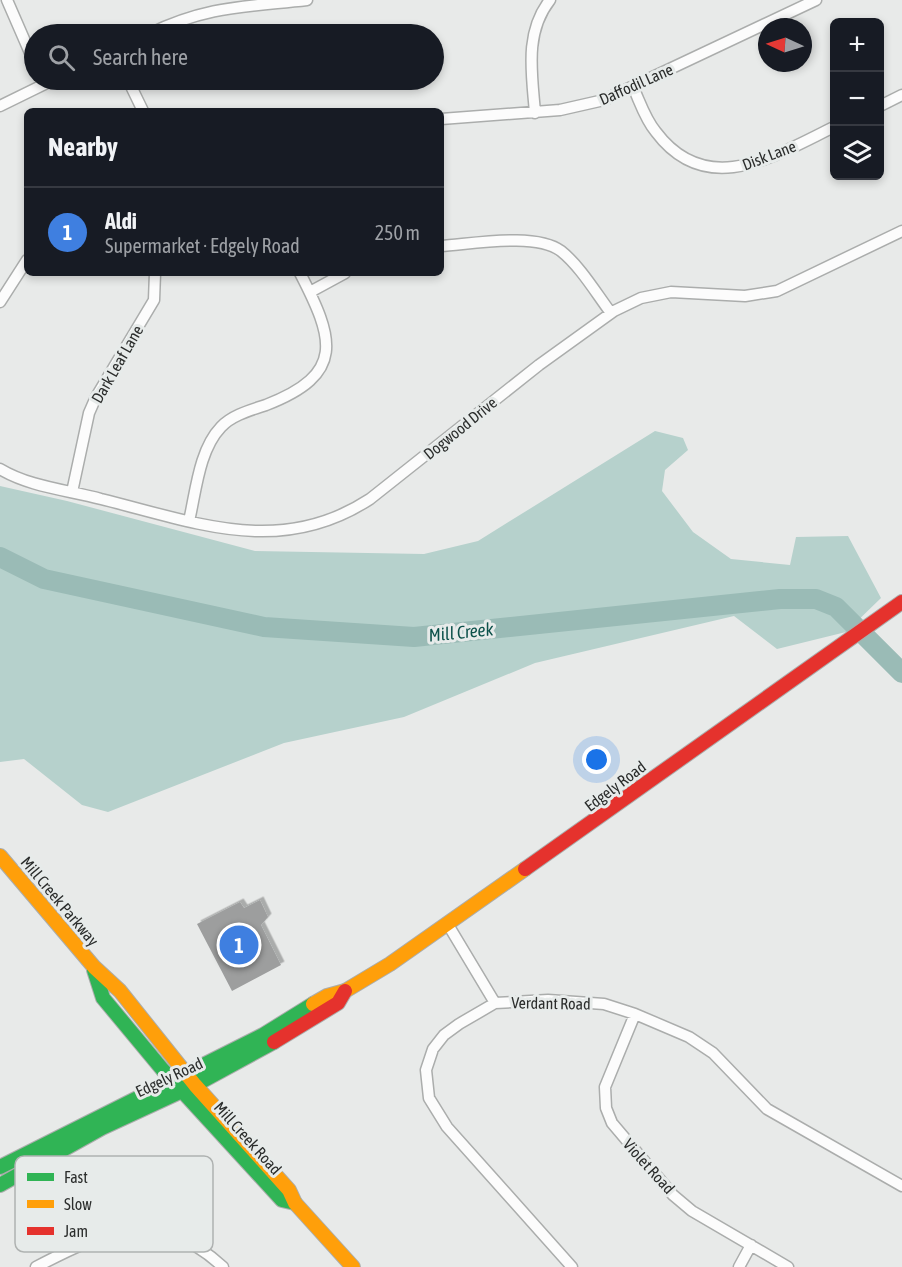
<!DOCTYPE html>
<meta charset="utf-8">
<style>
:root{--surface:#171b24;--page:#20242c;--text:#f1f3f6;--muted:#9ea1a6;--line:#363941;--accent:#7c3aed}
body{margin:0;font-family:"Asap Condensed",sans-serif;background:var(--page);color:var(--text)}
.controls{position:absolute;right:18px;top:18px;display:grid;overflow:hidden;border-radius:9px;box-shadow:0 3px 9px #0003}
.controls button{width:54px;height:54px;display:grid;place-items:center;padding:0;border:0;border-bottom:2px solid var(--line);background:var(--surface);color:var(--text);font:30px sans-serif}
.compass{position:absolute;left:758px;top:18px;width:54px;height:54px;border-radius:50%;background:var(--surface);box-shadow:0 3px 9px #0003;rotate:274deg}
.you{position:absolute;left:597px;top:760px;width:21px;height:21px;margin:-15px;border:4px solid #fff;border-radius:50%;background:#1a73e8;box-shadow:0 0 0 9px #1a73e833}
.badge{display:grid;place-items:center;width:39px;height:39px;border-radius:50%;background:var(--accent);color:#fff;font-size:20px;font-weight:700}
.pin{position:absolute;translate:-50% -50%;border:3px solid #fff;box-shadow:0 2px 6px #0006}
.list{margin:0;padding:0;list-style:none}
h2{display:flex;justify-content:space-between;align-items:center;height:78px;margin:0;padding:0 24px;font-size:26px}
h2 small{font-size:20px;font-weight:400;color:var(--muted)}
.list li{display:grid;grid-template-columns:39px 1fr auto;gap:18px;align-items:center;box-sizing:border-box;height:90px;padding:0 24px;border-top:2px solid var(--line)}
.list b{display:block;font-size:22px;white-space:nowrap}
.list p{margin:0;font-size:20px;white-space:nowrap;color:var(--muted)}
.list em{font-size:20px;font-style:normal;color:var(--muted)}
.icon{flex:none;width:33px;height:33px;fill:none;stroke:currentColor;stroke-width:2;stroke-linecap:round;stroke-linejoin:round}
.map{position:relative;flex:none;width:902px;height:1267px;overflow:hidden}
.search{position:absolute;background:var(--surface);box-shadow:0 3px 9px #0003;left:24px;top:24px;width:420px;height:66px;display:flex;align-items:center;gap:15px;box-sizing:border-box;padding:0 21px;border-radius:33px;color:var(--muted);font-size:22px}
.panel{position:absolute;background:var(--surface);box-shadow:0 3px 9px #0003;left:24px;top:108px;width:420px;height:168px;border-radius:9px}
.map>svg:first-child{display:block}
</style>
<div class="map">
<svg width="902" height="1267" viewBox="0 0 902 1267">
<defs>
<filter id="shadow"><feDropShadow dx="3.5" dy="-3.5" stdDeviation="0" flood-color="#0004"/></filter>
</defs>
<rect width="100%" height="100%" fill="#e8eae9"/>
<path fill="#b6d1cc" d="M655,431L683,438L688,450L665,470L662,491L693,532L731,559L790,565L796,537L848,536L881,598L846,632L777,649L734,616L535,663L404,717L284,743L108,812L82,805L24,759L0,762V486L67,501L255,551L424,554L478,541Z"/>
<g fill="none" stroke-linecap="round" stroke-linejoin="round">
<path stroke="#9abbb6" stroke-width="20" d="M0,557L44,579L264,627L414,637L780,599H816L836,607L902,673"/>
</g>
<path fill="#9d9e9e" filter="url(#shadow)" d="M260,900L268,917L261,925L281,965L232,991L197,924L240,902L244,908Z"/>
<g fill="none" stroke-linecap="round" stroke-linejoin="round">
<defs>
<path id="street" d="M7,0L34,62
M149,34C207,6 244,7 307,0
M128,80L143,111
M633,87C640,102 645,119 656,132C707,200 776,155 834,127
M0,106L53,80
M880,106L902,95
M535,113C532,74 524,33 550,0
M441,119L560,110L604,100L816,0
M441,246C472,244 536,232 561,251C580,266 596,293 611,313
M310,292L345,273
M0,302L27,260
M0,469C30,487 68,490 101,499C195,522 280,558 370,499L539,365L614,311L641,298L671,292L745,296L777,291L902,231
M72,492L89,413L96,397L154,300L155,273
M189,521C196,491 199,450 221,427C232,415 251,410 266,405C346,374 334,339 300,273
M447,923L495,1003
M635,1014L605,1087L606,1108L612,1123L673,1195L692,1211L788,1267
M36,1267C105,1231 158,1207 223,1267
M572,1267L447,1127L429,1098L426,1070L433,1049L444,1035L459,1024L495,1003L548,1000L604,1004L635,1014L689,1037L713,1053L767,1109L902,1186
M739,1267L751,1245"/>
<path id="fast" d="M94,970L103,998L162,1069L282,1200L295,1203
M0,1167L263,1035L313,1004
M0,1185L102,1128L195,1085L274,1042"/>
<path id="slow" d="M0,856L94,967L120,991L195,1085L289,1190L295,1203L353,1267
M313,1004L327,996L345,991L390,964L525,869"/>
<path id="jam" d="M525,869L902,602
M274,1042L338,1003L345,991"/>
</defs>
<use href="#street" stroke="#abadac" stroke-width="13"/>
<use href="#fast" stroke="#abadac" stroke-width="16"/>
<use href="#slow" stroke="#abadac" stroke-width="16"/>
<use href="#jam" stroke="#abadac" stroke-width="16"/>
<use href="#street" stroke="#fcfcfc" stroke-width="10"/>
<use href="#fast" stroke="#30b455" stroke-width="14"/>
<use href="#slow" stroke="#ff9f0a" stroke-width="14"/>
<use href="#jam" stroke="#e5322d" stroke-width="14"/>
</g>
<g text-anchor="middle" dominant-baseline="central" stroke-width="6" stroke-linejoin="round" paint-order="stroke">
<g font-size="16" fill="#2b2d2c" stroke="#e7ebea">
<text transform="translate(636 84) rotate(-24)">Daffodil Lane</text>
<text transform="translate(769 155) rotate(-21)">Disk Lane</text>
<text transform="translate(117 364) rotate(-60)">Dark Leaf Lane</text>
<text transform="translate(460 428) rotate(-39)">Dogwood Drive</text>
<text transform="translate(615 786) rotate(-37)">Edgely Road</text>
<text transform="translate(60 901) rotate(50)">Mill Creek Parkway</text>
<text transform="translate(551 1003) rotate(1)">Verdant Road</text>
<text transform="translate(169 1077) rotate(-25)">Edgely Road</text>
<text transform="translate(248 1138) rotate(48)">Mill Creek Road</text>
<text transform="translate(649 1166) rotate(48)">Violet Road</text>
</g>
<g font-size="18" font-style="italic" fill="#0c514a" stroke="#e7ebea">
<text transform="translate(461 632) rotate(-6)">Mill Creek</text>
</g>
</g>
<rect x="15" y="1156" width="198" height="96" rx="9" fill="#e7ebea" stroke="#afb2b1" stroke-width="1.5"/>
<rect x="27" y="1173" width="27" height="8" fill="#30b455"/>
<rect x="27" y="1200" width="27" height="8" fill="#ff9f0a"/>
<rect x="27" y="1227" width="27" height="8" fill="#e5322d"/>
<g font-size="16" fill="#2b2d2c">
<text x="64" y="1183">Fast</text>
<text x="64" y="1210">Slow</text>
<text x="64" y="1237">Jam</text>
</g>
</svg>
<div class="controls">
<button>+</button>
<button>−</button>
<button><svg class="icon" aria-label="layers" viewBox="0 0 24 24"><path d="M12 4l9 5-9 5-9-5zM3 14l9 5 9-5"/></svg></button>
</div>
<svg class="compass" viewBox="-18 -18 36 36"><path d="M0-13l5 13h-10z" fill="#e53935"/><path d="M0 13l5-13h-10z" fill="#9ea1a6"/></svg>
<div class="you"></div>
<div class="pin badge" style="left:239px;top:945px;background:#3f7fe0">1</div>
<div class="search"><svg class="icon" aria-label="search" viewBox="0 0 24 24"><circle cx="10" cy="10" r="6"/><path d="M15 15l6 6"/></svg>Search here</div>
<section class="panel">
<h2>Nearby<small></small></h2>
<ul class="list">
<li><span class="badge" style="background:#3f7fe0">1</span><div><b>Aldi</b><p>Supermarket · Edgely Road</p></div><em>250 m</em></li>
</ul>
</section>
</div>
